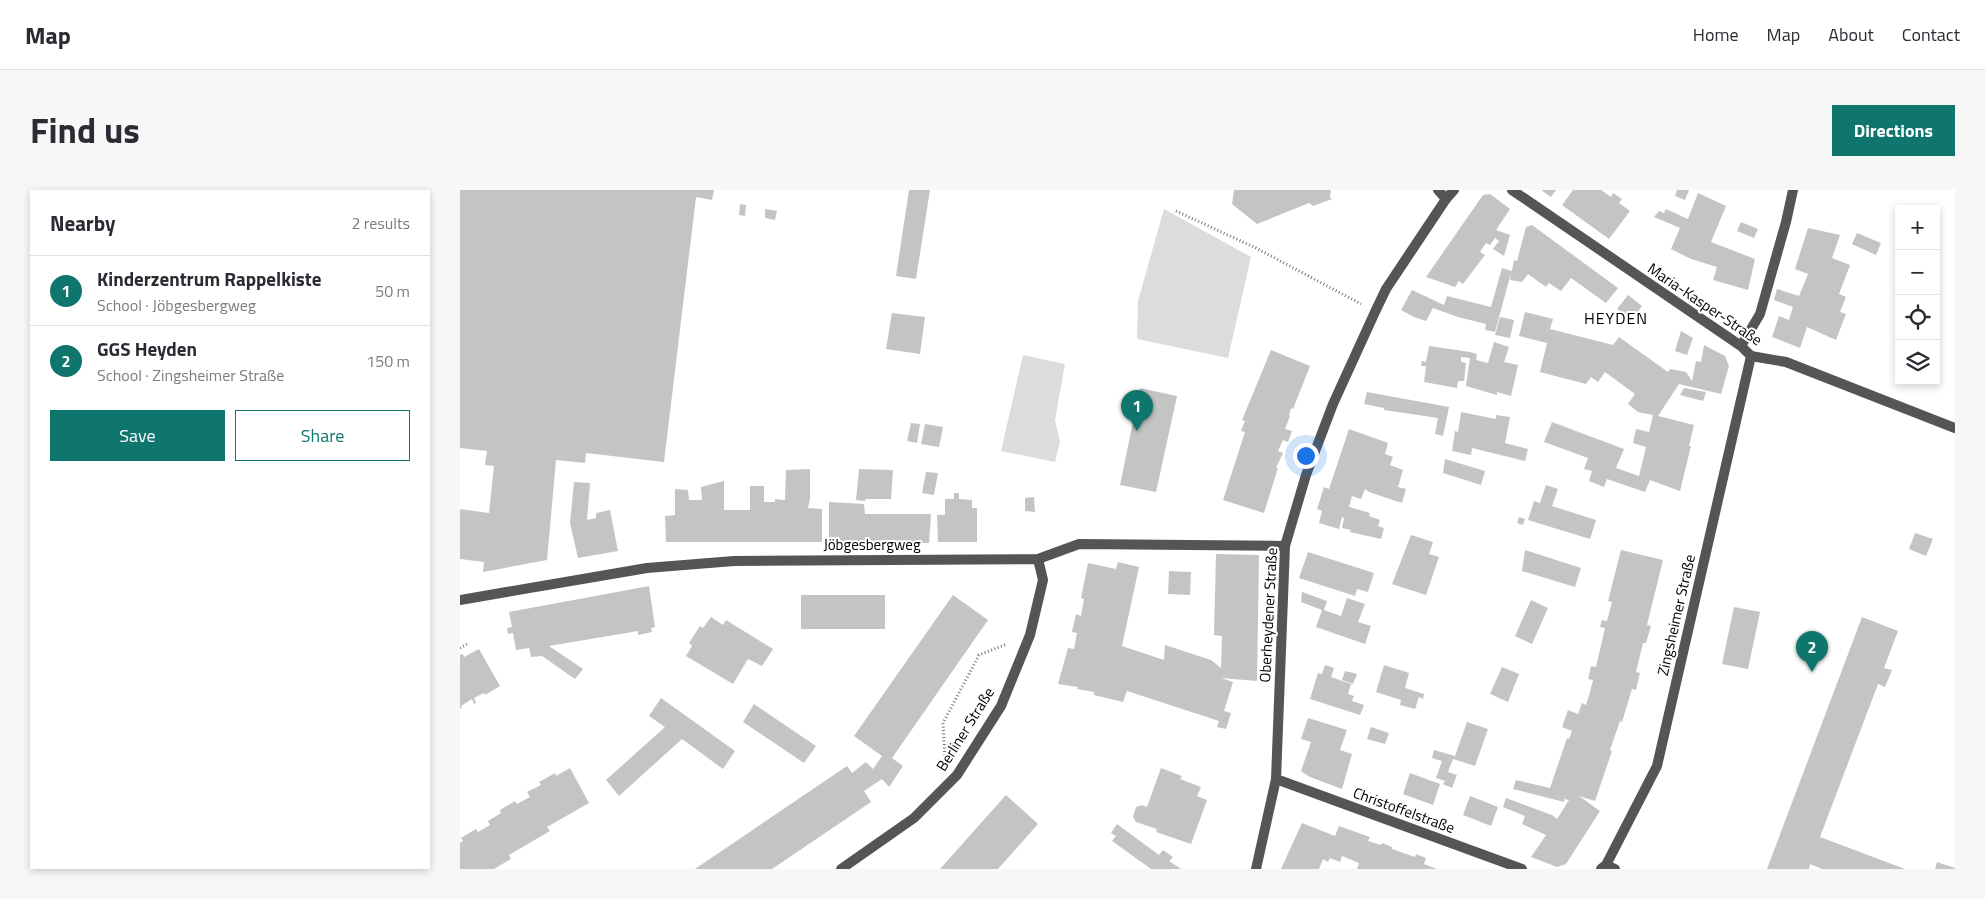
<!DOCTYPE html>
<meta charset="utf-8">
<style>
:root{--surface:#fff;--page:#f7f7f7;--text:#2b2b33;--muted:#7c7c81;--line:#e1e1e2;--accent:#0f766e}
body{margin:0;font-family:"Titillium Web",sans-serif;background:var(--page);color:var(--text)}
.controls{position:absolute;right:15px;top:15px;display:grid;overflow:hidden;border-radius:0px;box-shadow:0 2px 8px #0003}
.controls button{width:45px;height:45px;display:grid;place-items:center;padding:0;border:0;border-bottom:1px solid var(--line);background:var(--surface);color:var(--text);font:25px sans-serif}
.you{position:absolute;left:845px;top:265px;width:18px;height:18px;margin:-12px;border:4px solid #fff;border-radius:50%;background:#1a73e8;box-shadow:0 0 0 8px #1a73e833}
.badge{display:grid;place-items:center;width:32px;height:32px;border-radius:50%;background:var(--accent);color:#fff;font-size:16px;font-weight:700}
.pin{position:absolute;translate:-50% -41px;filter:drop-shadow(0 1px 2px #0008)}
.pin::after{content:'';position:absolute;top:26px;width:18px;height:15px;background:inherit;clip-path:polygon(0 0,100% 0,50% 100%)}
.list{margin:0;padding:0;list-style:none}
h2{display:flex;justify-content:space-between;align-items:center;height:65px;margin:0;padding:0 20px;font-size:21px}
h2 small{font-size:16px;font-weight:400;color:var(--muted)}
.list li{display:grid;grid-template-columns:32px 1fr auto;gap:15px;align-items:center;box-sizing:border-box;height:70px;padding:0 20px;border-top:1px solid var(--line)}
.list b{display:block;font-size:19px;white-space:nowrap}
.list p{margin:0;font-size:16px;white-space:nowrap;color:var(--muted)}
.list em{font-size:16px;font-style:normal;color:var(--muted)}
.actions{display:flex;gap:10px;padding:15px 20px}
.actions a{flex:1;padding:11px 0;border:1px solid var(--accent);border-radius:0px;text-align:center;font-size:18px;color:var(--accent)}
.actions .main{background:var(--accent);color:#fff}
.icon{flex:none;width:28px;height:28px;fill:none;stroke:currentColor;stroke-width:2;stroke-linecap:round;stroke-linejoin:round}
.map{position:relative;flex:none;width:1495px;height:679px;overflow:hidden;border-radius:0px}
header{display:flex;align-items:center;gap:30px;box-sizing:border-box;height:70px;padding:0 25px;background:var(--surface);border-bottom:1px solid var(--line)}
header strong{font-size:24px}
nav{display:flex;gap:28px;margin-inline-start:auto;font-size:18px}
.intro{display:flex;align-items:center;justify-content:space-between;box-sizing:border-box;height:120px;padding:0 30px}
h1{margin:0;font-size:35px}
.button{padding:12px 22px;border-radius:0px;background:var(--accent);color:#fff;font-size:18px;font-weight:700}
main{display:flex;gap:30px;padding:0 30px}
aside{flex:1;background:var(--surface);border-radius:0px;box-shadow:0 2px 8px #0003}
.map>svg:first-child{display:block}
</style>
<header>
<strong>Map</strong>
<nav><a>Home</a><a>Map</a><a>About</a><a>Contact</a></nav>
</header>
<div class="intro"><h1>Find us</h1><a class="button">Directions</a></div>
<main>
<aside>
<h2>Nearby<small>2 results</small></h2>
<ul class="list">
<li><span class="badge">1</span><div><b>Kinderzentrum Rappelkiste</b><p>School · Jöbgesbergweg</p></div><em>50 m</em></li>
<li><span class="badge">2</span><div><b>GGS Heyden</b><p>School · Zingsheimer Straße</p></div><em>150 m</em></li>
</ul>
<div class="actions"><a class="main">Save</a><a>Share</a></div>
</aside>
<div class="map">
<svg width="1495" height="679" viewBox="0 0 1495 679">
<rect width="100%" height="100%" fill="#fff"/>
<path fill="#dcdcdc" d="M704,19L791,67L768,168L677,149L678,111Z
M563,165L605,174L595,230L600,252L595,272L541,261Z"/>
<path fill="#c4c4c4" d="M0,0H254L252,10L236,7L204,272L126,263L125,273L96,270L87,370L23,382L24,372L0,369V319L29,323L34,276L25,275L27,261L0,258Z
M449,0H470L456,89L436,86Z
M774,0H871L870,7L872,9L853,16L849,13L797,34L772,14Z
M1081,0H1096L1091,7Z
M1113,0H1141L1151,7L1153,3L1162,9L1159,13L1170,21L1149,49L1102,15Z
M1217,0H1229L1225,10L1215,6Z
M1238,3L1266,16L1251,52L1295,69L1288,100L1253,90L1257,77L1231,69L1211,59L1220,38L1194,27L1199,21L1204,23L1206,19L1228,29Z
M1030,4L1050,19L1036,40L1050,45L1044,66L1033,59L1039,51L1035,48L1030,55L1026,53L1020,62L1025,65L1003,94L999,91L995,97L966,87L1023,5Z
M280,14L286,15L285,26L279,25Z
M305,19L317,21L315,30L305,28Z
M1281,32L1298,39L1294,48L1277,41Z
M1072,35L1158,98L1146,113L1111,88L1101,101L1089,93L1086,97L1068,84L1062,92L1050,90L1051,83L1035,142L1025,140L1026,134L998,127L973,118L966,131L954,127L941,120L952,100L984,115L987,106L1031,117L1042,78L1052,81L1054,70L1057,71L1066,37Z
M1348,38L1380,45L1372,68L1390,75L1379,104L1386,107L1380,122L1386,124L1376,150L1347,137L1340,158L1312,147L1319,126L1329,130L1333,117L1314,110L1317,99L1339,106L1348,84L1335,79Z
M1397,43L1421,53L1416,65L1392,54Z
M1168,105L1182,116L1172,130L1157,119Z
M1065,122L1093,129L1090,139L1153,155L1159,147L1208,182L1210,179L1226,182L1232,191L1236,171L1241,172L1244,155L1265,166L1269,176L1261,204L1219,194L1198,226L1234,235L1229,256H1231L1220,301L1190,290L1185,302L1147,289L1144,297L1129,291L1132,281L1124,279L1128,268L1084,252L1092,232L1164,259L1156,278L1179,286L1186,257L1173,253L1176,239L1189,242L1193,225L1178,222L1168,214L1175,204L1145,182L1138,192L1131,187L1126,194L1080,182L1087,153L1059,146Z
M432,123L465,127L460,164L426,159Z
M1040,127L1054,130L1050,148L1035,145Z
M1221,141L1233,148L1227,165L1215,161Z
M1034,152L1049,157L1044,172L1058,175L1051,206L1037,202V205L1006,196L1010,168L1001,167V172L1006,173L1004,191H998L997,198L964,192L966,176H961L962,171L966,172L969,156L1010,162L1017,164L1016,170L1028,173Z
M811,160L850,176L833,219L831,218L829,225L830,226L825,239L832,241L828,252L823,250L818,261L823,263L816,278H818L804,323L763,310L785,242L781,241L785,231L782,230Z
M680,198L717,206L696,302L660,295Z
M1224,198L1246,202L1243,211L1220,205Z
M907,202L989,217L983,246L975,244L978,228L924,220V218L904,214Z
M1001,222L1036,229V225L1050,227L1045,253L1068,259L1065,271L1012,258L1011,265L992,261L995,241L998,242Z
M451,233L460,234L457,253L447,251Z
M465,234L483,237L479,257L461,254Z
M889,239L928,253L925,264L933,267L930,275L943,280L938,297L946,299L942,313L909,302L905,299L901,309L892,306L889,317L910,323L909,326L920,330L918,336L924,338L921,349L890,342L891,340L882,338L884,328L882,327L879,339L859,333L862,321L857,319L864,297L869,299Z
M985,269L1025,281L1021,295L983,283Z
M350,279V309L348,318L362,319V352H206L205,326L215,325V299L228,300L229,310H242L241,297L264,291V320H290V296H304V312H315V309L325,310L326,280Z
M399,279L433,280L431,309H405V311L396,310Z
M466,282L478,283L474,305L462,303Z
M114,292L130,293L127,330L136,328V323L150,320L158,361L118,368L110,333Z
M1086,295L1098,299L1092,316L1136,330L1130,349L1068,330L1074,311L1080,313Z
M494,303H499V309L512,310V318H517V352H478L477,325H485V309H494Z
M574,307L575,322L565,321V308Z
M369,312L404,314L405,324H471L469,353L369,352Z
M1059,327L1065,329L1063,335L1057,333Z
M1455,343L1473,349L1466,366L1449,359Z
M951,345L973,352L969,364L979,367L966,405L932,394Z
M1065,360L1121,378L1115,397L1062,381Z
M1161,360L1203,370L1187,435L1191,436L1186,453H1183L1176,482L1180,483L1176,500L1172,499L1162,532L1160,531L1150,560L1152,561L1135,611L1119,606L1140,621L1106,674L1097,677L1071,667L1086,645L1062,634L1065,626L1043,617L1046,608L1092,625L1097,629L1109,610L1104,609V612L1053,599L1056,590L1090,598L1107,548L1109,549L1112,541L1102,537L1108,520L1118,524L1122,513L1126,515L1130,502L1133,490L1128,489L1131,476L1136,477L1145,438L1140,437L1142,430L1147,431L1152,412L1148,411Z
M848,362L914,383L908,402L897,399L895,406L839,388Z
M756,364L799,365L797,491L761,488L773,492L764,521L771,523L766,539L757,537L759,531L667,501L663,512L634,505V502L617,499L618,497L598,494L608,458L614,459L617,443L612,442L616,424L621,426L624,409L621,408L628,373L656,379L658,372L679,377L662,456L704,470L705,455L751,470L761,478L762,446L754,445Z
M709,381L731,382L730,405L708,404Z
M189,396L195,437L191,438L192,442L178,445V441L89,456L123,479L115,489L82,466L71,467L69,458L56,460L53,443L48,444L47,438L52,437L49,422Z
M842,402L867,411L864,420L881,426L887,408L905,414L898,432L911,436L905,454L856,437L862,420L841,412Z
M341,405H425V439H341Z
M493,405L528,430L432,568L443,576L429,597L422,589L404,601L411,612L312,679H235L387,576L392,583L406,572L413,579L422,566L394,546Z
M1071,410L1088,418L1072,454L1055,446Z
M1274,417L1300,422L1288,479L1262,474Z
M251,427L263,435L266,430L313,459L302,476L288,469L273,494L226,466L232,456L229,453L240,436L243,438Z
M1402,427L1438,441L1424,478L1432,480L1425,497L1418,494L1360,647L1445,679H1362L1350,674L1349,679H1307Z
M19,459L40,496L25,505L24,503L14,508L16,513L14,514L12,509L1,516L2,517L0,519V465L3,464L4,467Z
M865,475L874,478L871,487L891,494L888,504L894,506L892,511L904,515L900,525L850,509L858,483L862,484Z
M924,475L949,483L945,498L964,504L963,509L959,507L955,519L940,515L941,510L916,502Z
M1042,477L1059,484L1048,512L1030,504Z
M885,481L897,484L893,494L882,490Z
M201,508L275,561L263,579L222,549L159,606L146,590L205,537L189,526Z
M294,514L356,556L344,573L283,532Z
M848,528L887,540L880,560L892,564L882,599L850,587L841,581L851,552L841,549Z
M1007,532L1028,539L1015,576L993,569L988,582L997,585L992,598L983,594L985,591L976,588L982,571L972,568L974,560L995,566Z
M911,537L929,543L925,554L907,549Z
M110,578L129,613L87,637L90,641L49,665L51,669L34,679H0V653L3,651L1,648L16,639L18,642L30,635L28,631L41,623L40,620L55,611L57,614L70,607L67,602L81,595L79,592L95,583L96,586Z
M701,578L722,586L720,589L741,597L737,606L747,610L731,654L696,642L697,639L676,632L673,627L676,617L682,615L687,617Z
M950,583L980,594L973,615L943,604Z
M546,605L578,634L538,679H480Z
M1010,606L1038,617L1031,636L1003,625Z
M842,633L875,646L879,636L910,647L908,651L921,655L922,653L932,657V659L955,667L956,664L966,668L964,674L977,679H897L899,673L882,666L880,672L870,668L868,672L863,669L859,679H821Z
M657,634L699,665L703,660L713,667L709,671L721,679H691L652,651L656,646L651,643Z
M1477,672L1495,678V679H1475Z"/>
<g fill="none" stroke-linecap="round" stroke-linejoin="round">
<path stroke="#777" stroke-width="3" stroke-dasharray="1 2.5" stroke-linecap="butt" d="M716,21L796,58L901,114
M0,458L7,454
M485,569L483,533L519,465L547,454"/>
<path stroke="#555" stroke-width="10" d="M978,0L986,9
M1291,166L1326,172L1495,238"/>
<path stroke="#555" stroke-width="10" d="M1052,0L1281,156L1291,166L1197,576L1146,675L1141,679
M1281,156L1300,124L1326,32L1333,0
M0,410L187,378L274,371L578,369L619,354L825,356
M816,589L1062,679
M1146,675L1155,679
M381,679L454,628L497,585L541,516L570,445L583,390L578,369
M796,679L816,589L825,356L846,285L873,214L915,122L926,99L986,9L994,0"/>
</g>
<g text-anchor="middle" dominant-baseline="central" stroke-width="4" stroke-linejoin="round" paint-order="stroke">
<g font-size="15" fill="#000" stroke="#fff">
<text transform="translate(1245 114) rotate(34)">Maria-Kasper-Straße</text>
<text x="412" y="354">Jöbgesbergweg</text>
<text transform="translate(808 425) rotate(-87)">Oberheydener Straße</text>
<text transform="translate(1216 425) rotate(-77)">Zingsheimer Straße</text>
<text transform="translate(505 539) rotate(-58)">Berliner Straße</text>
<text transform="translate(944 620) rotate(20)">Christoffelstraße</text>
</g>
<g font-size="16" letter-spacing="1" fill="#000" stroke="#fff">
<text x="1156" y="128">HEYDEN</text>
</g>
</g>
</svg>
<div class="controls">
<button>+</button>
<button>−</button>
<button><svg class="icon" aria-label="locate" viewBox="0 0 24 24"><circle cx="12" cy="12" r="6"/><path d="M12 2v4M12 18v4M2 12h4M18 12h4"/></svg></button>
<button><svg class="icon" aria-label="layers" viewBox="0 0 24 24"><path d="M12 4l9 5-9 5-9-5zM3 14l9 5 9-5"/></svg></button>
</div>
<div class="you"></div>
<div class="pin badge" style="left:677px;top:241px">1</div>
<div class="pin badge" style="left:1352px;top:482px">2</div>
</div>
</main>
